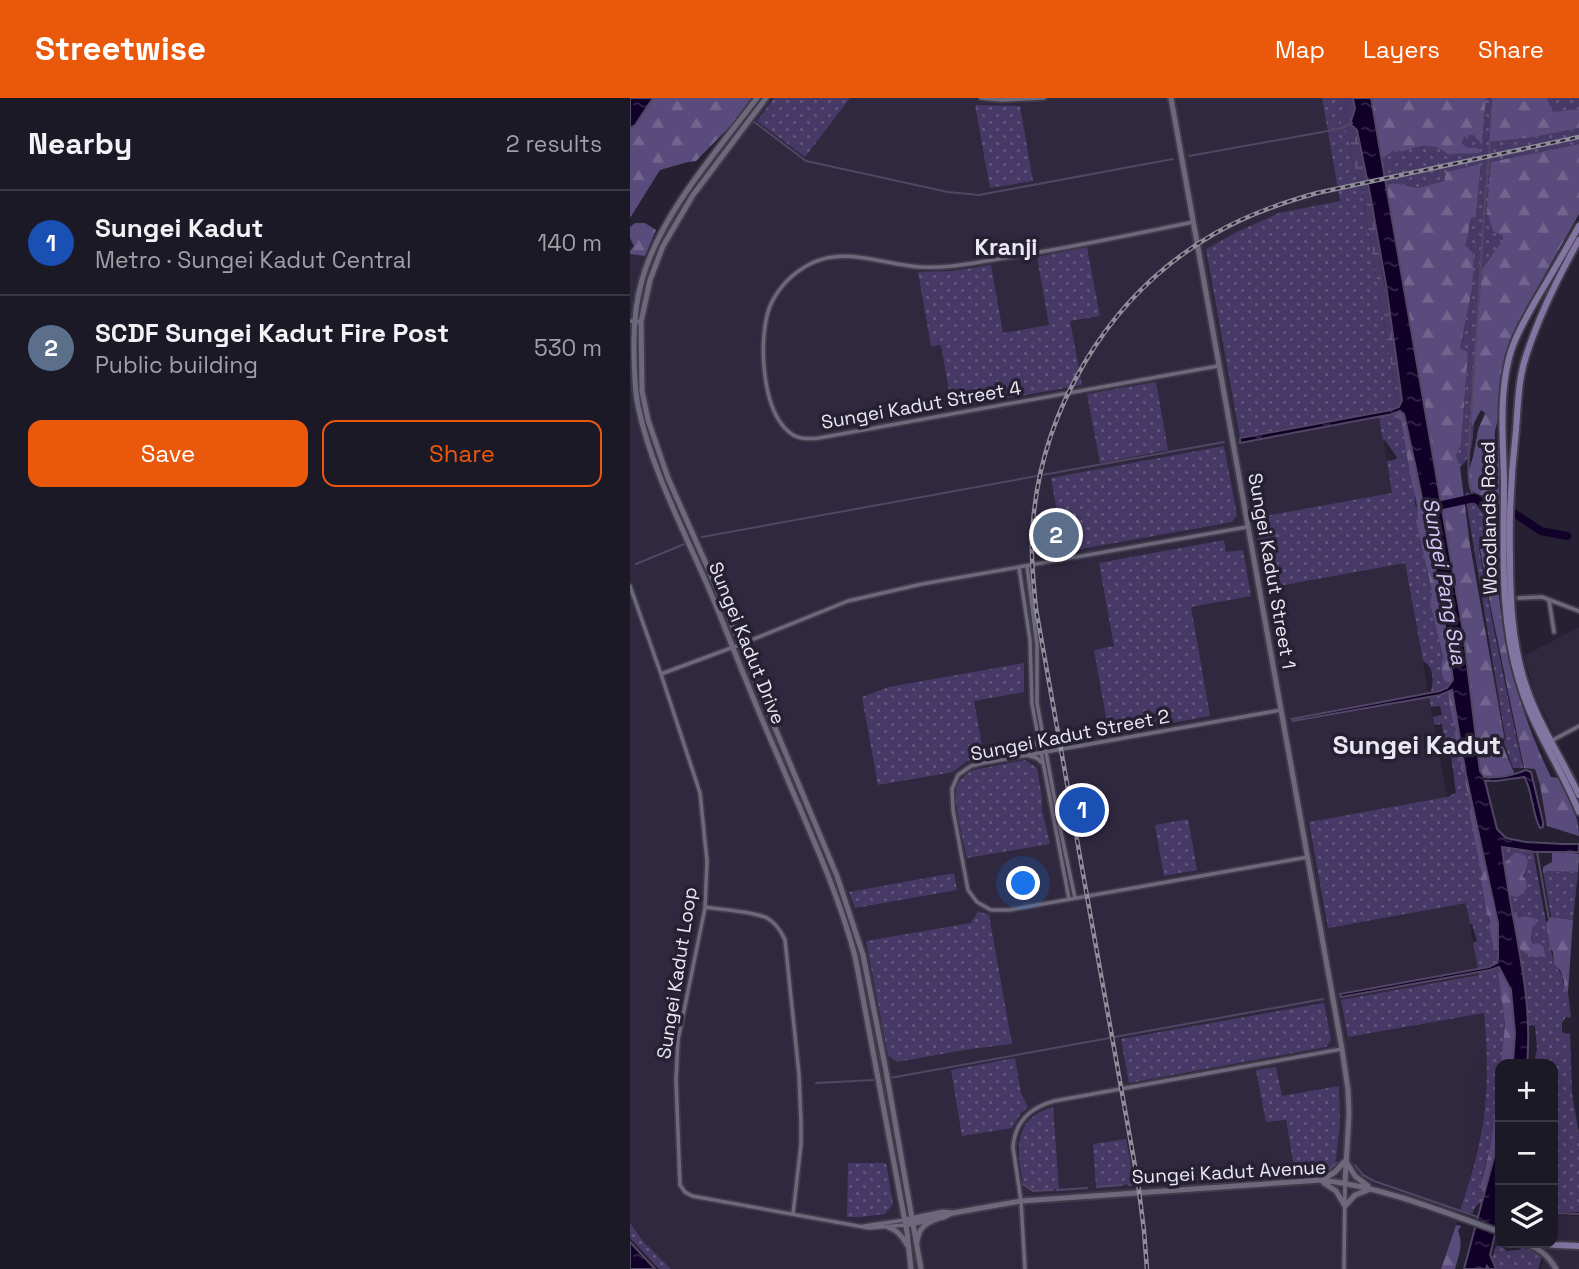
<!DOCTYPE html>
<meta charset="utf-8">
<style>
:root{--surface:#1c1926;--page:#25222e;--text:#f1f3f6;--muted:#a0a0a7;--line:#3a3843;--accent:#ea580c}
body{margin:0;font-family:"Space Grotesk",sans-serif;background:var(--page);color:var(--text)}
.controls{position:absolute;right:21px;bottom:21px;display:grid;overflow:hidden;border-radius:14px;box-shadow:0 7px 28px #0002}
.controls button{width:63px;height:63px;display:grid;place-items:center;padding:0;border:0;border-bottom:2px solid var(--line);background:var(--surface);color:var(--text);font:35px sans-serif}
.you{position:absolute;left:394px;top:786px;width:24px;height:24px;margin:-18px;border:5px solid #fff;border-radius:50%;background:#1a73e8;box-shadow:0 0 0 10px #1a73e833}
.badge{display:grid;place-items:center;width:46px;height:46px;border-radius:50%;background:var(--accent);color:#fff;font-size:23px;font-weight:700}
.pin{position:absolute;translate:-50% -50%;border:4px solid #fff;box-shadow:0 2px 7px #0006}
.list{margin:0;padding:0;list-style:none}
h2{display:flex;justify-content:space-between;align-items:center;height:91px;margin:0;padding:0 28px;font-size:30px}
h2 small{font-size:23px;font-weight:400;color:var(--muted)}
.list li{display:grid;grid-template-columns:46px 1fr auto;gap:21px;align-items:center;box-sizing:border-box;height:105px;padding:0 28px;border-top:2px solid var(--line)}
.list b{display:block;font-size:26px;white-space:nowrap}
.list p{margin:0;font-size:23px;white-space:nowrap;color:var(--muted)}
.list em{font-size:23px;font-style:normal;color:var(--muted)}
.actions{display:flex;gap:14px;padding:21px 28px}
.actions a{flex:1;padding:16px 0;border:2px solid var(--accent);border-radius:14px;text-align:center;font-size:24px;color:var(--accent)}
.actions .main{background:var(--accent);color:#fff}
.icon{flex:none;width:38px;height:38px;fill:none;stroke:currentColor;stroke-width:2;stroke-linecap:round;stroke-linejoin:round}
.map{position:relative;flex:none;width:949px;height:1171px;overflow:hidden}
header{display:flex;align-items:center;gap:42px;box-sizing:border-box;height:98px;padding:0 35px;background:var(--accent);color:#fff}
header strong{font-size:33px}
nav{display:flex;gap:38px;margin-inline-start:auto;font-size:24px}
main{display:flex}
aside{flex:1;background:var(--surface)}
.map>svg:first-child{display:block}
</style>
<header>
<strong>Streetwise</strong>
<nav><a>Map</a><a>Layers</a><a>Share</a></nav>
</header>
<main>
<aside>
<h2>Nearby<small>2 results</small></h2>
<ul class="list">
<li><span class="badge" style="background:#1a4fb4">1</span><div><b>Sungei Kadut</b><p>Metro · Sungei Kadut Central</p></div><em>140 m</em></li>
<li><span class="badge" style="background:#5c6f8a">2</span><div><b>SCDF Sungei Kadut Fire Post</b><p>Public building</p></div><em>530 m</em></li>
</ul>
<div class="actions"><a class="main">Save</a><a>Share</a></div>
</aside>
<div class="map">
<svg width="949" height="1171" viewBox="0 0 949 1171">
<defs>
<pattern id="grass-dots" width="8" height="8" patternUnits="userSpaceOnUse" patternTransform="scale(1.75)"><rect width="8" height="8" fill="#473965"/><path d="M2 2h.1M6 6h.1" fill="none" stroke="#62567c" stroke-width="1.8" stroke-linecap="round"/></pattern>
<pattern id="forest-firs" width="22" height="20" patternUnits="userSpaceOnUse" patternTransform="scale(1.75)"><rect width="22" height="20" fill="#594b7b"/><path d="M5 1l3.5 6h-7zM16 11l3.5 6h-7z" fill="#71658e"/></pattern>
<pattern id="wetland-marsh" width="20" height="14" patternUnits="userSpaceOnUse" patternTransform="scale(1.75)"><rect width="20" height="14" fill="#473965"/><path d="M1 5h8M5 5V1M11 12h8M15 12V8" fill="none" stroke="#62567c"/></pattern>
<pattern id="water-ripples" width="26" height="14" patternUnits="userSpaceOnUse" patternTransform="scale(1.75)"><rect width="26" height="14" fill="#110128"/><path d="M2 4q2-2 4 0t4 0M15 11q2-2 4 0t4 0" fill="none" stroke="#342648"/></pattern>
</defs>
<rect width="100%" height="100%" fill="#262132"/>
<path fill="#2f283f" d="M127,0H692L853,900L857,956V978L855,1008L850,1041L834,1102L811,1171H41L13,1143L0,1125V156L15,158Z
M949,529V624L925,638L904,594L894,558Z
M928,1117L949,1118V1171H911L919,1145H923V1134Z"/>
<path fill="url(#grass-dots)" d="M144,0H220L175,59L127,23Z
M692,0H714L716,9L711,25L721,38L720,55L732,95L766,296L764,305V311L610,339L576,151L609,133L649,115L710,103Z
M856,0H862L859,44L905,39L949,30V46L861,64L873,137L872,143L852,171L843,288L841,293L839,324L844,325C842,341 844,358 830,369L826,357L831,347L838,254L830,250L842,192L834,149L841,120L846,119L851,67L816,74L814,83L788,90L763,85L756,87L751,62C756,58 760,54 765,53C776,52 767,56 777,52C794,47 804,45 819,57L829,54L843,56L832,47L834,39L843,37L852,45Z
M917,0H949V11L923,15Z
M345,7L390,8L403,83L360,90Z
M457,149L470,218L440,223L452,287L322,310L311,247L301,248L288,174L323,173L361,167L373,235L419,227L407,159Z
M526,284L538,352L470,365L457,296Z
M767,315V320L771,323L782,387L786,392L785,406L789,416L798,478L802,494L800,505L813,560C810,568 811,577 815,584L822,585L814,592L801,595C803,582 805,570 793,563L775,465L637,490L624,420L762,395L757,363L768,361L755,342L753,343L749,319Z
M594,348L607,417L602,424L434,454L421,380Z
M838,394L854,417L866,422L865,438L849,450C861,524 878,597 893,670H883L874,645L875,638L835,396Z
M594,442L596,454L613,452L621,498L561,509L580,618L479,636L464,552L484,548L469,465Z
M394,565V594L344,603L354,659L337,663L323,674L248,687L232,599L259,589Z
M818,593L826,631L824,635L831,663L830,667L833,674H836L837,680L835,684L841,709L839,713L853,776C849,793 860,811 859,827L866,854H869L867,865L866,867L848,871L843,845L847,843L842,826H840L836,805L698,830L679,724L817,699L826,695L819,642H814L812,626L804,627L803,619L812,617L810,608L801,609L799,599Z
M395,662L407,670L412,700V712L420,746L337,760C334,745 324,707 326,693C327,683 334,677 343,672Z
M558,721L567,772L534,778L525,727Z
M872,749L886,752L903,753L924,867C932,875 934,881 934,892L938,894L941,920L936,919L932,925V934L935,936L940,935L942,995L949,1036V1114H925L923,1119V1095L925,1090L923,1087L927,1088L928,1083L923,1081V966H904L907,951L905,928L898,927L888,850L897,856L903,846C900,838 902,830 899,820L894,818L889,820L880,807L878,797L887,798L892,778L878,762L874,764Z
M913,773L948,774L943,822L921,819Z
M324,775L327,792L225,810L219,794Z
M348,813L359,817L382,946L340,951L267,964L258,958L236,843L341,825Z
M869,869L871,872L868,875L875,927L869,994L860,1050L852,1079V1092L854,1094L851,1106L849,1105L844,1111L843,1115H840L839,1116L830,1113C841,1079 852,1043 855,1007C858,977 857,946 854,915L718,939L711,902L849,877V874Z
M694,905L701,942L696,949L499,985L491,941Z
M385,960L391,995L398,1009L391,1015L382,1030L332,1038L321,972Z
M646,969L652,998L709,988L710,1026L706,1061L705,1066L695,1074L665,1075L656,1022L636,1024L626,972Z
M423,1009L429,1091L403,1093L393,1086C387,1051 382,1021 423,1009Z
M496,1041L504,1086L466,1089L463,1046Z
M218,1065H256L263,1106L255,1116L230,1119H217Z
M0,1125L13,1143L41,1171H29L0,1140Z
M866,1148H871L877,1153L889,1152L892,1149L904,1153L912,1159L908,1171H866L860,1157L863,1158Z"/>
<path fill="url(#forest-firs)" d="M23,0H128L66,63L58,64L30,72L0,120V30Z
M741,0H856L852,46L843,37L834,39L832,46L838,50H848L849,55C839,57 829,54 819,57C804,45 794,47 777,52C767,56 776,52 765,53C760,54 756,58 751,62Z
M862,0H917L923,14L949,11V30L905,39L859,44Z
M949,46V116L888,224C874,256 868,288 868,323C864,332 863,342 869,350L871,408L865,407L862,400L850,397L843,394L839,389L838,375L843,359L848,332L855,315L851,312L844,325L839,324L852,171L872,143L873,138L863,133L857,112L861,64Z
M851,66L846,119L841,120L835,149L844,156L842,192L830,250L838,254L831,347L826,357L830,369L840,447L874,638L872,646L885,677L866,680L854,679L850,673L833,533L756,87L763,85L788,90L814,83L816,74Z
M5,125H15L26,132L15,158L0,156V153L4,148L0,140V129Z
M770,313L774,316L796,414L810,494L823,582L822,585L815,584C811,577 810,568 813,559L800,505L802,494L787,426C789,418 786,394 782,387L771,323L767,320V315Z
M866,440C867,460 866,480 869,499C876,561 893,623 921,679L929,680C938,698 949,717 949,738L917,728L910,687L905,671L894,670L860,506L850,451Z
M822,591L824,594L836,674L833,675L830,670L831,663L824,635L826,631C822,623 819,603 818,593Z
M837,680L868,825L869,854L864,852L859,827L860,823L857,815L851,782L852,776L839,713L841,709L835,684Z
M937,754L949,756L948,774L913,773V769L922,764V755Z
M884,755C901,755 900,766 892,778L896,782L897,790L894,795L887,799L878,797L874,764L878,762Z
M880,808L889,820L894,818L906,821L907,825L902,829L901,841L903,846L907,845L913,848L915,856L907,860L897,856L888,850Z
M921,819L943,822L938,894L934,892V882L930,872L924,867L923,854L920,848L916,825Z
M871,872L881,892L885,935L883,966H871L875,927L868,875Z
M870,979V1037L854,1094L852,1092L851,1086L860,1050Z
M826,1127L831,1128L828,1133C834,1146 828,1159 825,1171H811Z"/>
<path fill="url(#wetland-marsh)" d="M714,0H723L725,11L720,26L727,32L736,75L773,298L769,309L764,311V305L766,296L732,95L720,55L721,38L715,34L711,25L716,9Z"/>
<path fill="url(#water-ripples)" stroke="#524665" stroke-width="2" d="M0,0H23L5,27L0,30Z
M723,0H741L833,533L850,673L854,679C869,681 882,678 896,672L901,674L913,724V729L910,730C902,716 902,689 894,679L866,683H855L867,731L876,740L896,744L933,746H949V754H905L872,749C880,821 904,894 897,966H883L885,935L881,892L869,869L860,872L711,899L710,896L859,869L867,865L868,860V825L836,677L822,592L810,597L663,623L662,621L810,593L817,590L823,582C811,492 794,404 774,316L770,313L763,316L610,345V340L761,312L769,309L772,302L756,187L740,96L727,32L720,26L725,11Z
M870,1037V1116L860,1157L866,1171H859L857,1168L856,1171H834Z
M0,1144L25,1171H0Z"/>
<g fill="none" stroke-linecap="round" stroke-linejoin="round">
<path stroke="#524665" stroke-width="2" d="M123,23L176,63L318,94L349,97L543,61
M559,58L709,31L722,25
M844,400C836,384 839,364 839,346L855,104L860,45
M72,439L594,344
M6,466L57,445
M907,754L919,821
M260,980L693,901
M186,985L244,982
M725,1067L733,1077L744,1083L848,1119
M648,1077L695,1075L707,1065
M613,1079L640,1078
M583,1081L603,1080
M536,1084L576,1081
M393,1086L403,1093L423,1092
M499,1087L529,1084
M467,1089L492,1087
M427,1092L457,1090
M923,1129L927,1115L949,1116"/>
<path stroke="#110128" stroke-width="8" d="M803,409L844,400C855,404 855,416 869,415
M884,415L911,433L937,438"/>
<defs>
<path id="minor" d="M351,0L372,2L414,0
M563,124C501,137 438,150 375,160C347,164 318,171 290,169C254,167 215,148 180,166C163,175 148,190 140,208C128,239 131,311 159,334C168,342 179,341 189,340L588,268
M0,223L11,224
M397,468L407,547V605L429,725L445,800
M389,470L400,542L402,606L439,801
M0,488L31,576L70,695L77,763L75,810L48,942L46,982L50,1087L55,1094L62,1098L239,1130L276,1127
M889,500L912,499L949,513
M919,502L924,534
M31,576L109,547L218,503L292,486L617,429
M651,612L353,665L341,668L328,677L322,691L323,712L338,792L347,804L361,812H379L678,759
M413,639L420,646L426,650
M921,643L949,628
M397,656L405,647L407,643
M396,657L407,660L411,664
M75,809C92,812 123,813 137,820C146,825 151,833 155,842L169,976L171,1024V1046L163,1116
M234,1128L275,1122
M395,1171L391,1103L383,1049C385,1024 399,1010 424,1003L712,951
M714,1171L715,1085"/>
<path id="tertiary" d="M541,0L712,951L718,992L719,1016L715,1085
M717,1065L725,1078L738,1088
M692,1082L705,1074L716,1062
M694,1085L706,1093L715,1108L725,1097L738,1092
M275,1122L313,1114L323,1115L391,1103L691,1082C753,1089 811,1113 870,1134
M276,1127L314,1119L320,1116
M894,1145C909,1150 918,1157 926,1171"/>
<path id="secondary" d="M127,0C87,53 30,117 12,182C6,203 4,224 4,245C4,266 4,287 8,308C22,375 59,442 85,505C106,557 126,609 149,661C176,726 207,790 225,858L277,1134L281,1171
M136,0L63,97L33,148L20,182L11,224L12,293L18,322L38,380L84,484L207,778L233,857L256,973L291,1171
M258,1129C267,1132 273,1139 277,1147
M287,1144C289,1130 294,1126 307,1121"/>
<path id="primary" d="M949,128C935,153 921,177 906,202C896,220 884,240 879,260C869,299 873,342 874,382C874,449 869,518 889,583C902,630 931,669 949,714
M949,142C928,179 909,218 896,258C888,282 888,308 886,332C881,375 879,417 880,460C880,502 882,542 894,582C908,626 930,657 949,697
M908,1145L926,1147L949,1148"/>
</defs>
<use href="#minor" stroke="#3f3b49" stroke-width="7"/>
<use href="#tertiary" stroke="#3f3b49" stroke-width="9"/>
<use href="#secondary" stroke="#3f3b49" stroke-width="9"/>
<use href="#primary" stroke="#3f3b49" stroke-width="10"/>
<use href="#minor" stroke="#6d687c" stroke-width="3.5"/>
<use href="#tertiary" stroke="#6d687c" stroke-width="5"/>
<use href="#secondary" stroke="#6d687c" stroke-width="5"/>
<use href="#primary" stroke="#8375a2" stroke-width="6"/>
<defs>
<path id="rail" d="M517,1171L514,1133L508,1085L406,511C404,488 401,465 402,442C406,318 476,198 584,136C616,117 651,105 687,95L949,39"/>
</defs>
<use href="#rail" stroke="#908d9b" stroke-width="4.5"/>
<use href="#rail" stroke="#262132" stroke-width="2" stroke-dasharray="5" stroke-linecap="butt"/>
</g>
<g text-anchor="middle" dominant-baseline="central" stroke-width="7" stroke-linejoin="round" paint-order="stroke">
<g font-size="19" fill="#ebe8f4" stroke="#262132">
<text transform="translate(291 307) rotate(-10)">Sungei Kadut Street 4</text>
<text transform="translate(859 420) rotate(-91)">Woodlands Road</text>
<text transform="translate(642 473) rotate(80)">Sungei Kadut Street 1</text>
<text transform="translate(117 545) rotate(68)">Sungei Kadut Drive</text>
<text transform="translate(440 637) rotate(-11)">Sungei Kadut Street 2</text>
<text transform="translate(47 875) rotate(-81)">Sungei Kadut Loop</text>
<text transform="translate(599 1074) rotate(-3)">Sungei Kadut Avenue</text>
</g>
<g font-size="21" font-style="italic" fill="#d6caf8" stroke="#262132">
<text transform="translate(815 483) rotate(80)">Sungei Pang Sua</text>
</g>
<g font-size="23" font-weight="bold" fill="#ebe8f4" stroke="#262132">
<text x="376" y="149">Kranji</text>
</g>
<g font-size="26" font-weight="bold" fill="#ebe8f4" stroke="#262132">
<text x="787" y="647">Sungei Kadut</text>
</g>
</g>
</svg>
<div class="controls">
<button>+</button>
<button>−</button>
<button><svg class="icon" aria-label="layers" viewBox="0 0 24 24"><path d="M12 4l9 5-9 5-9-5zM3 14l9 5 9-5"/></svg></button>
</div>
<div class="you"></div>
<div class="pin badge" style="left:452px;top:712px;background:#1a4fb4">1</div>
<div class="pin badge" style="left:426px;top:437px;background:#5c6f8a">2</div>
</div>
</main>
